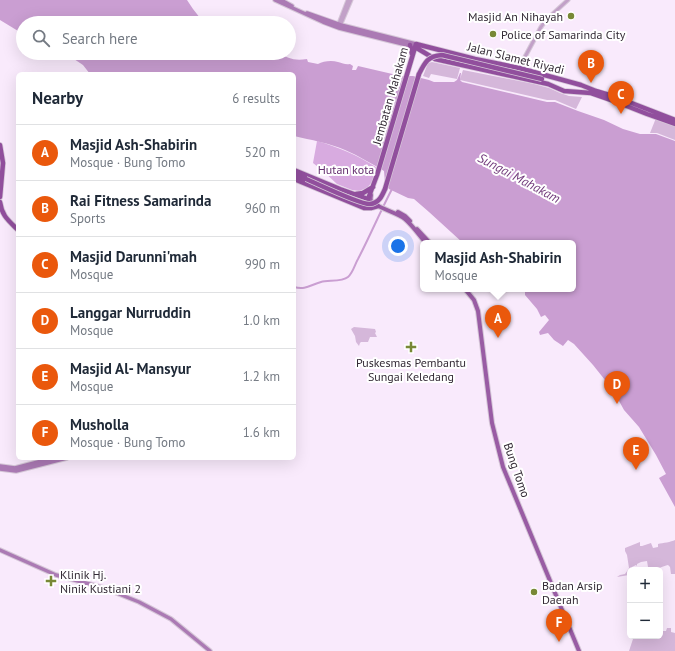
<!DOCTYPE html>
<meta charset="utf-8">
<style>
:root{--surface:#fff;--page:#f6f6f7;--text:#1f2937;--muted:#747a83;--line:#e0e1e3;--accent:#ea580c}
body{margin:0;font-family:"PT Sans",sans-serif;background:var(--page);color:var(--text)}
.controls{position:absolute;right:12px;bottom:12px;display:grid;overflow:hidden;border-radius:6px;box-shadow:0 4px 16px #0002}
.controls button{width:36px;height:36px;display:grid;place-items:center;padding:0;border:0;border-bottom:1px solid var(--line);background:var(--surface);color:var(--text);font:20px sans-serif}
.you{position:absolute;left:398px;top:246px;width:14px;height:14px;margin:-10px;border:3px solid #fff;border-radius:50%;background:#1a73e8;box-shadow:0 0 0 6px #1a73e833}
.badge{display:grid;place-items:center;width:26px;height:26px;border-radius:50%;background:var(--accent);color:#fff;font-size:13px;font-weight:700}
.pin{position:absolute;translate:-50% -33px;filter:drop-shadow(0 1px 2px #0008)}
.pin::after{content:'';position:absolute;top:21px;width:14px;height:12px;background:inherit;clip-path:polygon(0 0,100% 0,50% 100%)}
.popup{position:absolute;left:420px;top:240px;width:156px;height:52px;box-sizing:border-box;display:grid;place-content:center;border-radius:6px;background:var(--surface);filter:drop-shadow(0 1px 3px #0005);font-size:13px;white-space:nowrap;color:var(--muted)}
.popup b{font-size:15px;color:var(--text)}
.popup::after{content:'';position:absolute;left:50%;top:100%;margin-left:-8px;border:8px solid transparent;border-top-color:var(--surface)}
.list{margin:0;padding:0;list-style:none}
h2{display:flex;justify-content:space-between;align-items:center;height:52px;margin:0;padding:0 16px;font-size:17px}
h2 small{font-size:13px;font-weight:400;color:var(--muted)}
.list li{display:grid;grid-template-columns:26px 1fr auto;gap:12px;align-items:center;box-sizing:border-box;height:56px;padding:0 16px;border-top:1px solid var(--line)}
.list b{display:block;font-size:15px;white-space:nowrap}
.list p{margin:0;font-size:13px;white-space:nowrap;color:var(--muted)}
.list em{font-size:13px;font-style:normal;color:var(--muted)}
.icon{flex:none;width:22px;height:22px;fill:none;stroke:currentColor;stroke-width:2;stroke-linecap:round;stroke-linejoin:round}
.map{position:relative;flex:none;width:675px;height:651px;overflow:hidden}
.search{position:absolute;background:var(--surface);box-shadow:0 4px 16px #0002;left:16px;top:16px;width:280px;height:44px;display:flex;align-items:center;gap:10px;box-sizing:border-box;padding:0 14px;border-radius:22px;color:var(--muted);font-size:15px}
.panel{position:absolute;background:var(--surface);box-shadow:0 4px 16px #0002;left:16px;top:72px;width:280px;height:388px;border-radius:6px}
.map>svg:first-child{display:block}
</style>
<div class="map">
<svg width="675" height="651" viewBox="0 0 675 651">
<rect width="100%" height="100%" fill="#f9eafc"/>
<path fill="#d5b7da" d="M432,62L460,68L457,79L431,74L429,78L423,76L428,63Z
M463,70L534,84L549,88L560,93L569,96L582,97L576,109L555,100H547L460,80V79Z
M656,118L675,125V140L657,133H650Z
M354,327L375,329L376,332L375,333L377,337H370L368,342H361L360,343L359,346L356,342L355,336L351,329Z
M675,540V574H671L670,567L668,565C663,566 656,570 651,570L649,567H648L647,561L641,562L637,564V566L636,565L632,567V570H630V574L629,575L617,577L620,575L625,574L629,568L627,555L625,551V548L640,542V546H642L651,543L653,548L658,547V544C663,543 671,542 675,540Z
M667,628H671V632L675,633V651H629L634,636H660V631H666Z"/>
<path fill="#d8abe0" d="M317,141C338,147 357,155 376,167L372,182L367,188L359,191L352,190L337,184L322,170L313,163Z"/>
<path fill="#ca9ed2" d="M0,0H187L193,9L204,23H23V34L0,20Z
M65,53H277C289,58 293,61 307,59L308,62L318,64C323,61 332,60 338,62C343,63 345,65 350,64L353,66L352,70H356L358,66L401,76H413L429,80L434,82H454L457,80L460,73H461L460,80L462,82L547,102H555L578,111L604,120L623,129L640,134H656L675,141V507L659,478L666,474L656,455L639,427L624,410L613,390L593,365L574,344L568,340L563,346L554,340L548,333L540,335L539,332L549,320L545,315L541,317L537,309L525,295V289H573V243H463L429,212L414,199L408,198L389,189L385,183L384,171C372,164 359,156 345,150C329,143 311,140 294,136V74H90L83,65Z"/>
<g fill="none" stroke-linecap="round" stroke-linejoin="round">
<path stroke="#ca9ed2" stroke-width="2" d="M294,287C306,290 310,285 321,282C328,280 342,282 348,277C353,273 355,264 358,259C370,236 380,212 392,189"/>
<defs>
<path id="tertiary" d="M338,26L348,0
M340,26L351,0
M519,68L541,27L546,20L568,0"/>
<path id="secondary" d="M275,0L323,22L339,28L415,47
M281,0L292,6
M307,13L341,25L416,44
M0,466L15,468L53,458
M0,469L16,471L67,458
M0,550L56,575L104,588L139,602L171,619L210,651"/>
<path id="primary" d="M371,195C371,196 370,199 371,201C375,207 398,213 405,219C413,226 419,235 426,243
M398,212L405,216L410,221
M417,229L430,243
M465,289L474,300L478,311L492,423L503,467L579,651"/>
<path id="trunk" d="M410,45L412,54
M415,47L435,59L548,84L564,91L591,93L614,101L647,114L675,124
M0,145L3,163L0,197
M294,170L340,189L368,199L377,175L416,44L475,59L519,68L581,85L596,91L616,97L675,120
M294,175L306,179
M294,179L364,208H371L378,206
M385,189L419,74
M356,194L363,193L373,187
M0,202C2,216 8,220 18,230"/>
</defs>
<use href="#tertiary" stroke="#d6c8d8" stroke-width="5"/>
<use href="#secondary" stroke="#d6c8d8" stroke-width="5.5"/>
<use href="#primary" stroke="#d6c8d8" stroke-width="6"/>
<use href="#trunk" stroke="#d6c8d8" stroke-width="6"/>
<use href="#tertiary" stroke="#c2a1c8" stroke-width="3"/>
<use href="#secondary" stroke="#ab7ab4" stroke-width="3.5"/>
<use href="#primary" stroke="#995ca4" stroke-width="4"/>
<use href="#trunk" stroke="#914f9d" stroke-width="4.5"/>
<defs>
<path id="trunk-bridge" d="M419,74C425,62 428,56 442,55L542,79
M306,179C318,184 361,205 370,204C379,203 382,196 385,189"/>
</defs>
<use href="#trunk-bridge" stroke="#d6c8d8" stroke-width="6" stroke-linecap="butt"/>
<use href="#trunk-bridge" stroke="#914f9d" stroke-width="4.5"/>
</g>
<g fill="#788836" stroke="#fff" stroke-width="1.5">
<circle cx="571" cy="16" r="4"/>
<circle cx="493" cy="34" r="4"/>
<path d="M409 341h4v4h4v4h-4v4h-4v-4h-4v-4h4z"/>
<path d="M49 575h4v4h4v4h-4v4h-4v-4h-4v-4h4z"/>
<circle cx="534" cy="592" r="4"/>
</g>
<g text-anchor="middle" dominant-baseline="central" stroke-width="4" stroke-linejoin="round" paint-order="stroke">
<g font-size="12" fill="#342b36" stroke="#fff" text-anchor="start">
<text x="563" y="16" text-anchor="end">Masjid An Nihayah</text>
<text x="501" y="34">Police of Samarinda City</text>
<text x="411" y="362" text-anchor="middle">Puskesmas Pembantu<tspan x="411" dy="14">Sungai Keledang</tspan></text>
<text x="60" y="574">Klinik Hj.<tspan x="60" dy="14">Ninik Kustiani 2</tspan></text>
<text x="542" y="585">Badan Arsip<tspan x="542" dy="14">Daerah</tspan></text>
</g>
<g font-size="12" fill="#342b36" stroke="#fff">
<text transform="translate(516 58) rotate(14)">Jalan Slamet Riyadi</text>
<text transform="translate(390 96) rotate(-74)">Jembatan Mahakam</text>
<text transform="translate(517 470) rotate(71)">Bung Tomo</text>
</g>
<g font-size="12" fill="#663070" stroke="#fff">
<text x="346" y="169">Hutan kota</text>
</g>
<g font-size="13" font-style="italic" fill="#713a7b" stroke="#fff">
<text transform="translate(519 178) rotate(28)">Sungai Mahakam</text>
</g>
</g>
</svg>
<div class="controls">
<button>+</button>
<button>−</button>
</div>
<div class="you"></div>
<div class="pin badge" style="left:498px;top:338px">A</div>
<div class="popup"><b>Masjid Ash-Shabirin</b>Mosque</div>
<div class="pin badge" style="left:591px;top:83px">B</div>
<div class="pin badge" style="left:621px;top:114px">C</div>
<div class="pin badge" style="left:617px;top:404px">D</div>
<div class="pin badge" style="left:636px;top:470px">E</div>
<div class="pin badge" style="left:559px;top:642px">F</div>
<div class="search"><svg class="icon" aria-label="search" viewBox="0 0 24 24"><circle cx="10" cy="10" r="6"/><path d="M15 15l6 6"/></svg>Search here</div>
<section class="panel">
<h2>Nearby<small>6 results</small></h2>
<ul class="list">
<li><span class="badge">A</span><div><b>Masjid Ash-Shabirin</b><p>Mosque · Bung Tomo</p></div><em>520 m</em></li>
<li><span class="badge">B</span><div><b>Rai Fitness Samarinda</b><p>Sports</p></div><em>960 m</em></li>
<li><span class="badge">C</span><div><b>Masjid Darunni'mah</b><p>Mosque</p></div><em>990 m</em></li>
<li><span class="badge">D</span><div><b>Langgar Nurruddin</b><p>Mosque</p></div><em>1.0 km</em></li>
<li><span class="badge">E</span><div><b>Masjid Al- Mansyur</b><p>Mosque</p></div><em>1.2 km</em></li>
<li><span class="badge">F</span><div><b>Musholla</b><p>Mosque · Bung Tomo</p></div><em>1.6 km</em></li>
</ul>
</section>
</div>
